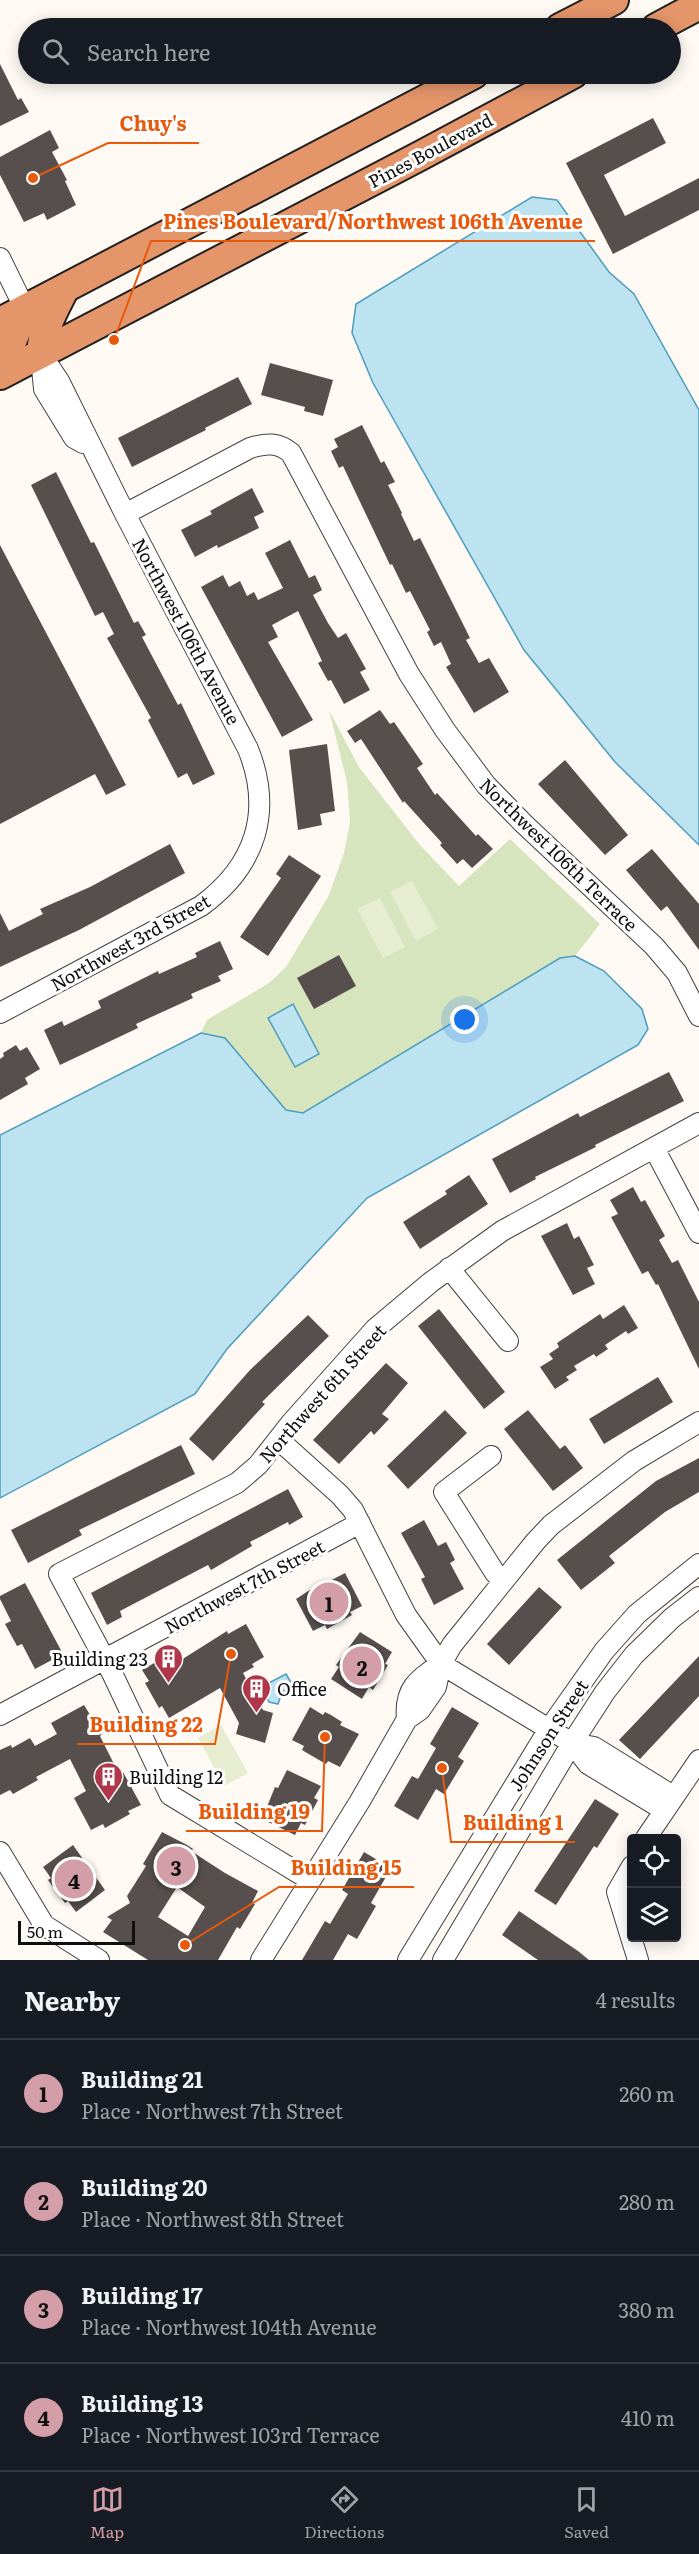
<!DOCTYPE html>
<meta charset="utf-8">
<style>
:root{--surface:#171b24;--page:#242831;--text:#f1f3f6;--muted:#9ea1a6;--line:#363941;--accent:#d49ea9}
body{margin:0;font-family:Literata,serif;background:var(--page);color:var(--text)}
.controls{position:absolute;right:18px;bottom:18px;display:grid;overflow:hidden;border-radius:6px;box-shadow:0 3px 15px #0003}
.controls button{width:54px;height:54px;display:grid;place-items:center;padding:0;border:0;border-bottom:2px solid var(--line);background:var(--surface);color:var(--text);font:30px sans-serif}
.scale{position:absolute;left:18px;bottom:15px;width:117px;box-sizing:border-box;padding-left:6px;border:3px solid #0f0f0f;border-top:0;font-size:16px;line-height:21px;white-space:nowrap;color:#0f0f0f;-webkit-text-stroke:4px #fff;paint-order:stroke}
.you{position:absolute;left:465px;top:1020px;width:21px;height:21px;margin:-15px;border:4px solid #fff;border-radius:50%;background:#1a73e8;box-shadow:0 0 0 9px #1a73e833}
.badge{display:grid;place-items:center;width:39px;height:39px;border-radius:50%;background:var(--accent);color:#111;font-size:20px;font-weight:700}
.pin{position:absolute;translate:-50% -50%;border:3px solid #fff;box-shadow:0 2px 6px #0006}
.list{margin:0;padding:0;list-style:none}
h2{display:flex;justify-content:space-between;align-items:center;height:78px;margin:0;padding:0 24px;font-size:26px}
h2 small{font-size:20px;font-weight:400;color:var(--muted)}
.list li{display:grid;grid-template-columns:39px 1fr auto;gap:18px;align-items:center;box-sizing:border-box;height:108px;padding:0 24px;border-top:2px solid var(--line)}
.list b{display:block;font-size:22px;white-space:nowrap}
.list p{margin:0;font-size:20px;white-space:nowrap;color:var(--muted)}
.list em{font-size:20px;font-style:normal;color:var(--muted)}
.icon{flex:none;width:33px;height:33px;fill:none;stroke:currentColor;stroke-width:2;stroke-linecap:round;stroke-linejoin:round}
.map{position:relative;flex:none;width:699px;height:1960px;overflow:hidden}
.search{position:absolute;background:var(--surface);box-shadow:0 3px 15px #0003;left:18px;right:18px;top:18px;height:66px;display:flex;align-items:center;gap:15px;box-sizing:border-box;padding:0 21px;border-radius:33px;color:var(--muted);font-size:22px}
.sheet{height:510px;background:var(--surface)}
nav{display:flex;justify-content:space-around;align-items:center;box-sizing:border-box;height:84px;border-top:2px solid var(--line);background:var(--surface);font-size:16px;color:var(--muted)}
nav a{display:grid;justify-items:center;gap:3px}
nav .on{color:var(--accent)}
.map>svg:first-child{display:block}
</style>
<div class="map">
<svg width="699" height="1960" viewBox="0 0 699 1960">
<rect width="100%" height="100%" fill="#fefaf3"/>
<path fill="#d7e5bf" d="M329,710L359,767L419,844L459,886L510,839L600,924L575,956L560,958L303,1113L286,1110L225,1038L201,1033L207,1020L269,983L286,967L328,897L344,853L350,822L347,782Z"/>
<path fill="#e6edd0" d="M412,881L438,929L416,941L390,892Z
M380,898L405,947L383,958L357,909Z
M221,1725L248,1773L224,1786L198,1738Z"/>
<path fill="#bde2f0" stroke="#4c9dbe" stroke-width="1.5" d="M532,197L557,200L609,272L634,294L699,410V845L615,762L524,650L373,383L352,333L356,304Z
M575,956L604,971L642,1009L648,1029L638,1045L367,1198L227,1349L195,1394L0,1498V1135L201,1033L225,1038L286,1110L303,1113L560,958Z
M293,1004L319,1054L295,1067L268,1018Z
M286,1674L293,1686L282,1692L278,1704L269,1702L261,1687Z"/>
<path fill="#574f4d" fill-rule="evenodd" d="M0,64L18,100L21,98L29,112L0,126Z
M653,118L666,143L604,175L625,216L699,178V210L613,254L566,163Z
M50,130L59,148L52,152L67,180L65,181L76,205L47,220L44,213L24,222L0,175V157Z
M270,363L333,380L323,416L304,411L305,407L261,395Z
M238,377L252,404L205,428L206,430L132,467L118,438Z
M362,425L381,463L384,461L395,482L388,485L402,513L401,514L414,541L420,538L470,638L466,640L479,663L489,658L509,692L474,713L446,667L451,664L441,642L434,646L427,632L430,630L410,591L406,593L392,564L390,565L343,466L339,468L331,451L338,447L334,439Z
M56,472L91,543L94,542L134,623L138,621L146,635L142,637L178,705L181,703L215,774L193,785L187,773L178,778L148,720L151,718L107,638L114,634L103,612L95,616L31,485Z
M252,488L264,512L254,517L259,528L218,548L217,545L195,557L181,530L212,514L210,511Z
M290,540L309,578L315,575L322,590L313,595L328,623L338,638L346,633L366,669L360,672L370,690L344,704L331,680L328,681L318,663L322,661L298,611L272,625L278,637L268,642L313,720L282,737L201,587L223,575L229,587L240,581L247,596L254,592L258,600L283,588L265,553Z
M0,545L126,785L106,795L95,774L0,824Z
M380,710L390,724L394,722L423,764L417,768L435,795L437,793L476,836L478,834L493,849L472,868L463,859L457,864L440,845L442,843L404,801L403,803L361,739L355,743L347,731Z
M327,744L335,811L320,814L322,825L298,830L289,750Z
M565,760L628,835L605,855L538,784Z
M170,844L185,873L79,930L0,967V913L9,931L43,914L40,909L90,887Z
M652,849L699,904V950L667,906L661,911L626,870Z
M289,855L321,876L268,956L240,937L281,878L276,874Z
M220,941L233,969L218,976L221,981L191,994L193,998L136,1024L138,1028L60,1065L44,1030L62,1021L64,1026L101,1008L98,1001L158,971L159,974L197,957L195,953Z
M339,955L356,986L314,1009L297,978Z
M16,1045L20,1051L27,1047L40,1069L25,1078L28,1084L0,1100V1059L4,1056L3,1053Z
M669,1072L684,1101L595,1145L596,1147L535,1177L536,1179L510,1193L492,1159L578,1113L580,1117Z
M469,1175L488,1204L420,1249L403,1222L447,1194L445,1191Z
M633,1187L641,1202L645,1200L665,1236L659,1240L672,1263L678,1260L699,1302V1369L658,1284L656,1285L648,1271L642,1274L611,1217L618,1214L610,1200Z
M567,1223L574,1239L579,1236L594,1265L587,1268L595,1284L573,1295L541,1236Z
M624,1305L638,1328L628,1334L626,1331L605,1345L608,1349L596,1357L594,1354L574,1366L577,1370L566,1377L569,1380L555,1389L540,1367L553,1359L549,1354L559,1347L557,1343L600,1314L603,1319Z
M439,1309L505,1392L484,1409L418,1326Z
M308,1315L329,1336L262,1402L265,1404L213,1461L189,1439L250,1370Z
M386,1363L408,1383L382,1414L389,1419L374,1435L371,1431L339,1464L313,1440Z
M658,1377L673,1402L604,1444L589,1419Z
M445,1410L467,1433L408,1489L387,1466Z
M528,1410L560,1449L565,1445L583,1468L553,1491L504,1429Z
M181,1445L195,1474L79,1530L82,1535L28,1563L11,1530Z
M699,1458V1492L665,1512L609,1556L615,1563L581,1590L557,1560L656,1481Z
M288,1489L303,1517L289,1525L288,1522L250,1542L252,1546L211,1570L208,1565L120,1611L122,1617L107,1625L91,1593Z
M424,1520L438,1546L446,1542L455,1560L450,1563L464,1589L434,1605L421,1579L425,1577L401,1533Z
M345,1573L362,1606L350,1612L352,1615L327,1629L325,1625L313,1631L296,1599L325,1580L326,1583Z
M25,1583L63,1654L35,1669L22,1644L17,1646L5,1624L11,1621L0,1599V1596Z
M539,1587L562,1607L509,1665L487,1644Z
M246,1624L264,1657L252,1664L254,1667L243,1673L263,1710L273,1713L265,1743L236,1734L239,1723L220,1688L169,1718L162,1706L159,1708L145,1683L149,1681L142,1670L175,1651L181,1660L227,1631L228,1634Z
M360,1632L392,1652L385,1664L388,1665L373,1690L369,1687L362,1699L331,1679L339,1667L336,1665Z
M699,1656V1696L640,1759L619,1740Z
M84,1705L102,1734L100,1736L119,1774L123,1772L141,1805L128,1811L130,1814L105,1828L103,1824L91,1830L74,1798L86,1791L70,1759L36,1777L38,1780L13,1794L10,1790L0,1795V1750L11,1745L12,1748L30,1738L35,1746L57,1734L51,1723Z
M310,1707L323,1715L325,1712L331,1715L342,1722L340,1725L359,1734L340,1767L328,1761L326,1764L307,1753L302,1750L304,1746L292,1740Z
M452,1707L479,1723L458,1757L464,1761L444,1794L436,1789L418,1820L394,1806L412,1776L418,1779L436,1748L430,1744Z
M287,1770L321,1786L314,1798L318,1800L305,1825L301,1823L295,1835L262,1819L275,1787L278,1788Z
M595,1799L619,1814L597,1848L594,1846L556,1905L534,1891Z
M162,1832L187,1845L193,1849L191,1851L225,1873L258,1891L252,1903L255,1904L240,1929L237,1927L218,1960H148L103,1932L112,1920L107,1917L130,1903L127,1896L146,1866L143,1864ZM177,1887L205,1907L188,1936L158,1917Z
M73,1845L105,1890L76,1912L68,1901L65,1903L48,1880L51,1878L43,1867Z
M364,1852L391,1868L371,1903L376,1906L357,1939L348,1934L333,1960H302L325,1921L330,1924L348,1894L342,1890Z
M519,1911L578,1951L589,1960H538L502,1935Z"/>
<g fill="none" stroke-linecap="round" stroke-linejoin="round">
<defs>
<path id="minor" d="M0,258L25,309
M41,358L44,389L74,438L83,443
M125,514L250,448C266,443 278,442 291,453L409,674L445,730L486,785L524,824L654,946L677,973L699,1016
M0,1013L201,906C256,866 273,811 248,749L125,514L59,381L41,354
M654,1148L699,1233
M449,1268L508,1341
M279,1440L340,1495L353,1510L406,1615L441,1664L572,1743L594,1747L673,1796
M491,1456L444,1492L495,1573L503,1580
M0,1715L360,1523
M407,1719C404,1690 417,1679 441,1664
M572,1743L588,1764L664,1810
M646,1838L699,1760
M0,1852L44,1925L99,1960
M632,1866L617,1892L638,1960
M310,1880L170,1795L112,1673L59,1574L237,1483L258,1465L291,1423L375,1329L431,1282L502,1231L699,1123
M261,1960L360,1801L407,1719L420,1710L436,1687L441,1664L452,1645L535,1542L551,1525L634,1461L699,1422
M408,1960L549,1729L604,1651L637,1614L699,1564
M443,1960L572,1743L605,1692L634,1655L672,1618L699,1597"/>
<path id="highway" d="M560,28L614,0
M656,28L699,5
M0,322L474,74
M41,354C42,330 54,310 65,288
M0,361L13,339L25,309
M0,375L418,157L573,74"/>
</defs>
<use href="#minor" stroke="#424242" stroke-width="22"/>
<use href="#highway" stroke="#202020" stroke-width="32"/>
<use href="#minor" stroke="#fff" stroke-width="20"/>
<use href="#highway" stroke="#e4956a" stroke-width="28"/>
</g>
<defs>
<symbol id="building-pin" viewBox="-11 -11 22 30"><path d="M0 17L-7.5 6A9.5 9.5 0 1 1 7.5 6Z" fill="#b0364a" stroke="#fff"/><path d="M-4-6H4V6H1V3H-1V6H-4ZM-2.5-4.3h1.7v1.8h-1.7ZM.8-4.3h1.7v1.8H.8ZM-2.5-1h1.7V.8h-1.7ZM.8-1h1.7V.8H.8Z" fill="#fff"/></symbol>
</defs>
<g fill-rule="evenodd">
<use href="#building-pin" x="152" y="1642" width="33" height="45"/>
<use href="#building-pin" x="240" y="1672" width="33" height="45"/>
<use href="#building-pin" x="92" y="1760" width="33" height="45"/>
</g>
<g text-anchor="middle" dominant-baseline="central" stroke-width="6" stroke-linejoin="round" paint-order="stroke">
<g font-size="18" fill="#0f0f0f" stroke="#fff">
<text transform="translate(430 150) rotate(-28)">Pines Boulevard</text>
<text transform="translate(187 631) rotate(62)">Northwest 106th Avenue</text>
<text transform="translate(559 854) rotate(44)">Northwest 106th Terrace</text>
<text transform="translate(130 942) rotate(-29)">Northwest 3rd Street</text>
<text transform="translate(322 1393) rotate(-48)">Northwest 6th Street</text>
<text transform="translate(244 1586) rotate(-28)">Northwest 7th Street</text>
<text transform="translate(548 1735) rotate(-57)">Johnson Street</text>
</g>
<g font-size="18" fill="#0f0f0f" stroke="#fff" text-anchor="start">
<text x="148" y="1658" text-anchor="end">Building 23</text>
<text x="277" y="1688">Office</text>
<text x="129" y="1776">Building 12</text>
</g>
</g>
<path fill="none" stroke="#e8590c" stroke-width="2" d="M33 178L108 143H199M114 340L151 241H595M231 1654L215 1744H77M325 1737L322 1831H186M442 1768L451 1842H575M185 1945L279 1887H414"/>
<g fill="#e8590c" stroke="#fff" stroke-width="2">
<circle cx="33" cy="178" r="6"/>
<circle cx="114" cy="340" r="6"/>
<circle cx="231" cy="1654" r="6"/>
<circle cx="325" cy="1737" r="6"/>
<circle cx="442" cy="1768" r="6"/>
<circle cx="185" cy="1945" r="6"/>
</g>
<g font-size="20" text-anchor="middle" font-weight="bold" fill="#e8590c" stroke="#fff" stroke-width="6" stroke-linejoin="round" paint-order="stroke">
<text x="153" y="131">Chuy's</text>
<text x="373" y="229">Pines Boulevard/Northwest 106th Avenue</text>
<text x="146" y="1732">Building 22</text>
<text x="254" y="1819">Building 19</text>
<text x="513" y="1830">Building 1</text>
<text x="346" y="1875">Building 15</text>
</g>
</svg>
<div class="controls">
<button><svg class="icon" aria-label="locate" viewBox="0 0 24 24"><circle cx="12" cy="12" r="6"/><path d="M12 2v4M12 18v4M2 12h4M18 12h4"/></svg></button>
<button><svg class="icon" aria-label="layers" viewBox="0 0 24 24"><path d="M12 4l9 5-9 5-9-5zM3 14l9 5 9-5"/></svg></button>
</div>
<div class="scale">50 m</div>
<div class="you"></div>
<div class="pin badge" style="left:329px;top:1602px">1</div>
<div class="pin badge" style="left:362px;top:1666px">2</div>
<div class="pin badge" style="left:176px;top:1866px">3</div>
<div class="pin badge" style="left:74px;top:1879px">4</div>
<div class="search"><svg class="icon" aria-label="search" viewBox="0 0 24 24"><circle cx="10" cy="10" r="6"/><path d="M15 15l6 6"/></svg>Search here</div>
</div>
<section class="sheet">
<h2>Nearby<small>4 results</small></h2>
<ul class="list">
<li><span class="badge">1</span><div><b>Building 21</b><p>Place · Northwest 7th Street</p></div><em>260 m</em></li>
<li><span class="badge">2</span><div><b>Building 20</b><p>Place · Northwest 8th Street</p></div><em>280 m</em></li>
<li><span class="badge">3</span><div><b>Building 17</b><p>Place · Northwest 104th Avenue</p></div><em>380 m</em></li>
<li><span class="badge">4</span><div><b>Building 13</b><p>Place · Northwest 103rd Terrace</p></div><em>410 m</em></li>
</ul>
</section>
<nav>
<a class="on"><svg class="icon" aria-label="map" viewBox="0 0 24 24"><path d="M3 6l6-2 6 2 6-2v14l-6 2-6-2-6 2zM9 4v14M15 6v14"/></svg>Map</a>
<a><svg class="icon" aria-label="directions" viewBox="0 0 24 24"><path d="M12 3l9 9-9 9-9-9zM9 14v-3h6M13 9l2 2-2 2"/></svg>Directions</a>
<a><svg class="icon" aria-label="saved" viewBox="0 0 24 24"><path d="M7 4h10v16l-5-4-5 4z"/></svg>Saved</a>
</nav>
